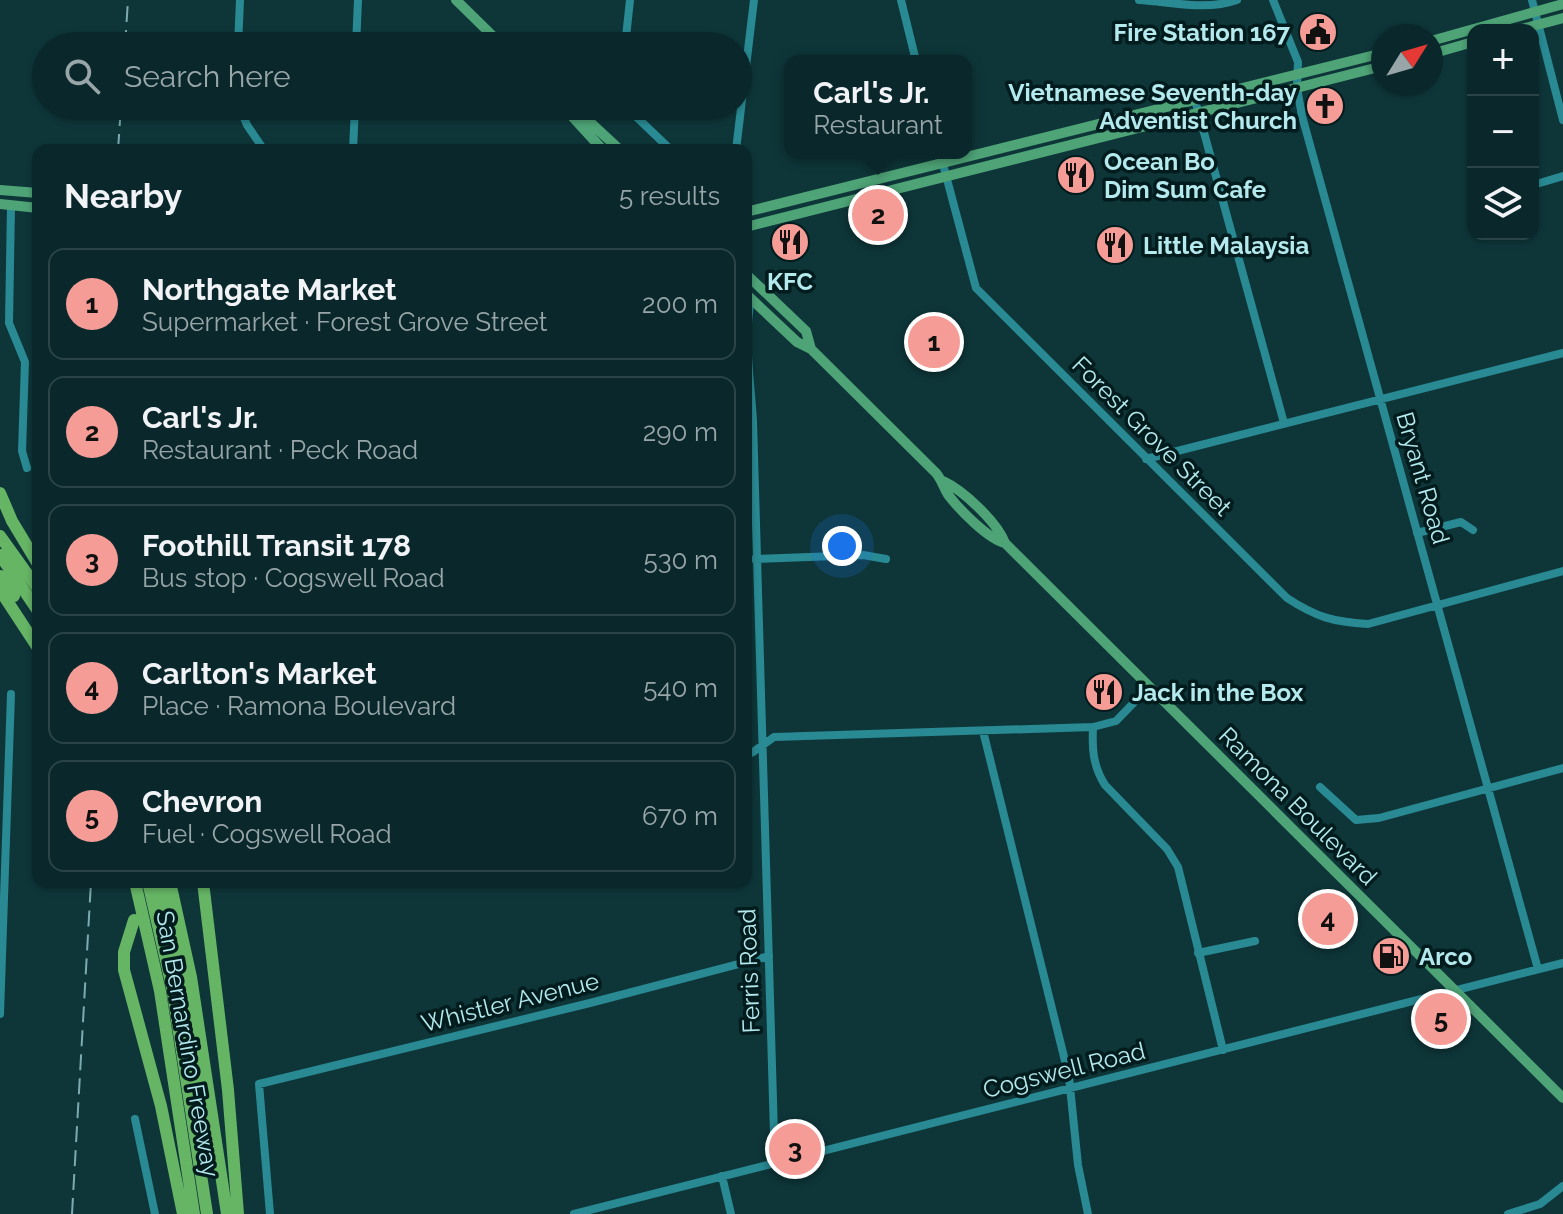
<!DOCTYPE html>
<meta charset="utf-8">
<style>
:root{--surface:#0a282b;--page:#133033;--text:#f1f3f6;--muted:#99a6a9;--line:#2a4447;--accent:#f59c96}
body{margin:0;font-family:Raleway,sans-serif;background:var(--page);color:var(--text)}
.controls{position:absolute;right:24px;top:24px;display:grid;overflow:hidden;border-radius:16px;box-shadow:0 2px 6px #0004}
.controls button{width:72px;height:72px;display:grid;place-items:center;padding:0;border:0;border-bottom:2px solid var(--line);background:var(--surface);color:var(--text);font:40px sans-serif}
.compass{position:absolute;left:1371px;top:24px;width:72px;height:72px;border-radius:50%;background:var(--surface);box-shadow:0 2px 6px #0004;rotate:53deg}
.you{position:absolute;left:842px;top:546px;width:28px;height:28px;margin:-20px;border:6px solid #fff;border-radius:50%;background:#1a73e8;box-shadow:0 0 0 12px #1a73e833}
.badge{display:grid;place-items:center;width:52px;height:52px;border-radius:50%;background:var(--accent);color:#111;font-size:26px;font-weight:700}
.pin{position:absolute;translate:-50% -50%;border:4px solid #fff;box-shadow:0 2px 8px #0006}
.popup{position:absolute;left:784px;top:55px;width:188px;height:104px;box-sizing:border-box;display:grid;place-content:center;border-radius:16px;background:var(--surface);filter:drop-shadow(0 2px 6px #0005);font-size:26px;white-space:nowrap;color:var(--muted)}
.popup b{font-size:30px;color:var(--text)}
.popup::after{content:'';position:absolute;left:50%;top:100%;margin-left:-16px;border:16px solid transparent;border-top-color:var(--surface)}
.list{margin:0;padding:0;list-style:none}
h2{display:flex;justify-content:space-between;align-items:center;height:104px;margin:0;padding:0 32px;font-size:34px}
h2 small{font-size:26px;font-weight:400;color:var(--muted)}
.list li{display:grid;grid-template-columns:52px 1fr auto;gap:24px;align-items:center;box-sizing:border-box;height:112px;margin:0 16px 16px;padding:0 16px;border:2px solid var(--line);border-radius:16px}
.list b{display:block;font-size:30px;white-space:nowrap}
.list p{margin:0;font-size:26px;white-space:nowrap;color:var(--muted)}
.list em{font-size:26px;font-style:normal;color:var(--muted)}
.icon{flex:none;width:44px;height:44px;fill:none;stroke:currentColor;stroke-width:2;stroke-linecap:round;stroke-linejoin:round}
.map{position:relative;flex:none;width:1563px;height:1214px;overflow:hidden}
.search{position:absolute;background:var(--surface);box-shadow:0 2px 6px #0004;left:32px;top:32px;width:720px;height:88px;display:flex;align-items:center;gap:20px;box-sizing:border-box;padding:0 28px;border-radius:44px;color:var(--muted);font-size:30px}
.panel{position:absolute;background:var(--surface);box-shadow:0 2px 6px #0004;left:32px;top:144px;width:720px;height:744px;border-radius:16px}
.map>svg:first-child{display:block}
</style>
<div class="map">
<svg width="1563" height="1214" viewBox="0 0 1563 1214">
<rect width="100%" height="100%" fill="#0e3639"/>
<g fill="none" stroke-linecap="round" stroke-linejoin="round">
<path stroke="#298a93" stroke-width="8" d="M901,0L916,61
M1139,0C1172,2 1206,11 1237,0
M1273,0L1298,62L1297,88L1302,116L1538,969
M1532,0L1563,120
M238,46L240,0
M356,46L358,0
M625,46L630,0
M1195,100L1284,423
M239,106L247,125L264,150
M625,106L671,150
M353,150L355,106
M736,150L754,0
M940,153L976,288L1287,598C1316,617 1333,622 1368,624L1563,571
M1533,185L1563,176
M11,206L9,323L25,362L22,451L27,468
M751,300C743,339 751,382 753,422L774,1134L779,1162
M1146,459L1563,353
M1417,533L1461,522L1473,530
M755,559L863,555L886,559
M1093,727C1092,749 1093,766 1105,785L1167,849L1178,867L1223,1050
M983,731L1069,1077L1078,1165L1088,1214
M746,755L753,752L774,737L1093,727L1116,721L1149,687
M1320,787L1356,820L1379,818L1563,768
M1198,953L1255,941
M0,1014L11,694
M135,1119L155,1214
M722,1176L731,1214
M270,1214L259,1084L590,1003L769,956
M574,1214L1563,963
M1508,1214L1540,1204L1563,1186"/>
<path stroke="#4ea477" stroke-width="10" d="M456,0L503,46
M1518,30L1563,18
M1431,41L1563,4
M1431,54L1473,42
M566,108L592,124L620,150
M570,114L603,150
M0,190L38,193
M0,204L38,208
M746,212L1383,53
M746,227L1383,66
M746,274L806,331L811,349
M746,294L797,342L811,349L936,473C942,480 944,489 949,496C960,510 988,539 1005,543
M943,481C963,490 997,522 1005,543L1563,1098"/>
<path stroke="#66b565" stroke-width="12" d="M0,493L12,521L38,564
M0,536L38,589
M0,555L38,611
M0,576L14,596
M0,590L38,648
M135,882L160,991L194,1214
M148,882L172,987L207,1214
M158,882L180,972L205,1131L213,1146
M170,882L191,977L227,1214
M203,882L228,1090L238,1214
M134,920L124,952V970L161,1106L183,1214"/>
<path stroke="#7aabaf" stroke-width="2" stroke-dasharray="16 8" stroke-linecap="butt" d="M125,46L128,0
M118,150L121,106
M72,1214L91,882"/>
</g>
<defs>
<symbol id="civic-disc" viewBox="-11 -11 22 22"><circle r="9.5" fill="#f59c96" stroke="#021c1e"/><path d="M-.6-6.5H3V-4.5H.6V-3L4-1V1h2V6H-6V1h2V-1L-.6-3ZM-1.2 2.5V6h2.4V2.5Z" fill="#111"/></symbol>
<symbol id="church-disc" viewBox="-11 -11 22 22"><circle r="9.5" fill="#f59c96" stroke="#021c1e"/><path d="M-1.2-6h2.4v3.5h3.3v2.4h-3.3V6h-2.4V-.1h-3.3v-2.4h3.3Z" fill="#111"/></symbol>
<symbol id="restaurant-disc" viewBox="-11 -11 22 22"><circle r="9.5" fill="#f59c96" stroke="#021c1e"/><path d="M-5-6h1v4h1v-4h1v4h1v-4h1v5L-1.5 .5V6h-2V.5L-5-1ZM5-6V6H3V1.5H1.5Q1.5-4 5-6Z" fill="#111"/></symbol>
<symbol id="fuel-disc" viewBox="-11 -11 22 22"><circle r="9.5" fill="#f59c96" stroke="#021c1e"/><path d="M-5.5-6h7V0h2V4h1.3V-2.5L3-4.5l.8-.8L6-3V5H2.5V1h-1V6h-7ZM-4.2-4.7v3.2H.2V-4.7Z" fill="#111"/></symbol>
</defs>
<g fill-rule="evenodd">
<use href="#civic-disc" x="1296" y="10" width="44" height="44"/>
<use href="#church-disc" x="1303" y="84" width="44" height="44"/>
<use href="#restaurant-disc" x="1054" y="153" width="44" height="44"/>
<use href="#restaurant-disc" x="768" y="220" width="44" height="44"/>
<use href="#restaurant-disc" x="1093" y="223" width="44" height="44"/>
<use href="#restaurant-disc" x="1082" y="670" width="44" height="44"/>
<use href="#fuel-disc" x="1369" y="934" width="44" height="44"/>
</g>
<g text-anchor="middle" dominant-baseline="central" stroke-width="7" stroke-linejoin="round" paint-order="stroke">
<g font-size="24" font-weight="bold" fill="#b4e9ee" stroke="#021c1e" text-anchor="start">
<text x="1290" y="32" text-anchor="end">Fire Station 167</text>
<text x="1297" y="92" text-anchor="end">Vietnamese Seventh-day<tspan x="1297" dy="28">Adventist Church</tspan></text>
<text x="1104" y="161">Ocean Bo<tspan x="1104" dy="28">Dim Sum Cafe</tspan></text>
<text x="1143" y="245">Little Malaysia</text>
<text x="790" y="281" text-anchor="middle">KFC</text>
<text x="1132" y="692">Jack in the Box</text>
<text x="1419" y="956">Arco</text>
</g>
<g font-size="24" fill="#b4e9ee" stroke="#021c1e">
<text transform="translate(1152 436) rotate(45)">Forest Grove Street</text>
<text transform="translate(1423 478) rotate(74)">Bryant Road</text>
<text transform="translate(1298 806) rotate(45)">Ramona Boulevard</text>
<text transform="translate(749 971) rotate(-92)">Ferris Road</text>
<text transform="translate(510 1002) rotate(-14)">Whistler Avenue</text>
<text transform="translate(188 1044) rotate(80)">San Bernardino Freeway</text>
<text transform="translate(1064 1070) rotate(-14)">Cogswell Road</text>
</g>
</g>
</svg>
<div class="controls">
<button>+</button>
<button>−</button>
<button><svg class="icon" aria-label="layers" viewBox="0 0 24 24"><path d="M12 4l9 5-9 5-9-5zM3 14l9 5 9-5"/></svg></button>
</div>
<svg class="compass" viewBox="-18 -18 36 36"><path d="M0-13l5 13h-10z" fill="#e53935"/><path d="M0 13l5-13h-10z" fill="#99a6a9"/></svg>
<div class="you"></div>
<div class="pin badge" style="left:934px;top:342px">1</div>
<div class="pin badge" style="left:878px;top:215px">2</div>
<div class="popup"><b>Carl's Jr.</b>Restaurant</div>
<div class="pin badge" style="left:795px;top:1149px">3</div>
<div class="pin badge" style="left:1328px;top:919px">4</div>
<div class="pin badge" style="left:1441px;top:1019px">5</div>
<div class="search"><svg class="icon" aria-label="search" viewBox="0 0 24 24"><circle cx="10" cy="10" r="6"/><path d="M15 15l6 6"/></svg>Search here</div>
<section class="panel">
<h2>Nearby<small>5 results</small></h2>
<ul class="list">
<li><span class="badge">1</span><div><b>Northgate Market</b><p>Supermarket · Forest Grove Street</p></div><em>200 m</em></li>
<li><span class="badge">2</span><div><b>Carl's Jr.</b><p>Restaurant · Peck Road</p></div><em>290 m</em></li>
<li><span class="badge">3</span><div><b>Foothill Transit 178</b><p>Bus stop · Cogswell Road</p></div><em>530 m</em></li>
<li><span class="badge">4</span><div><b>Carlton's Market</b><p>Place · Ramona Boulevard</p></div><em>540 m</em></li>
<li><span class="badge">5</span><div><b>Chevron</b><p>Fuel · Cogswell Road</p></div><em>670 m</em></li>
</ul>
</section>
</div>
